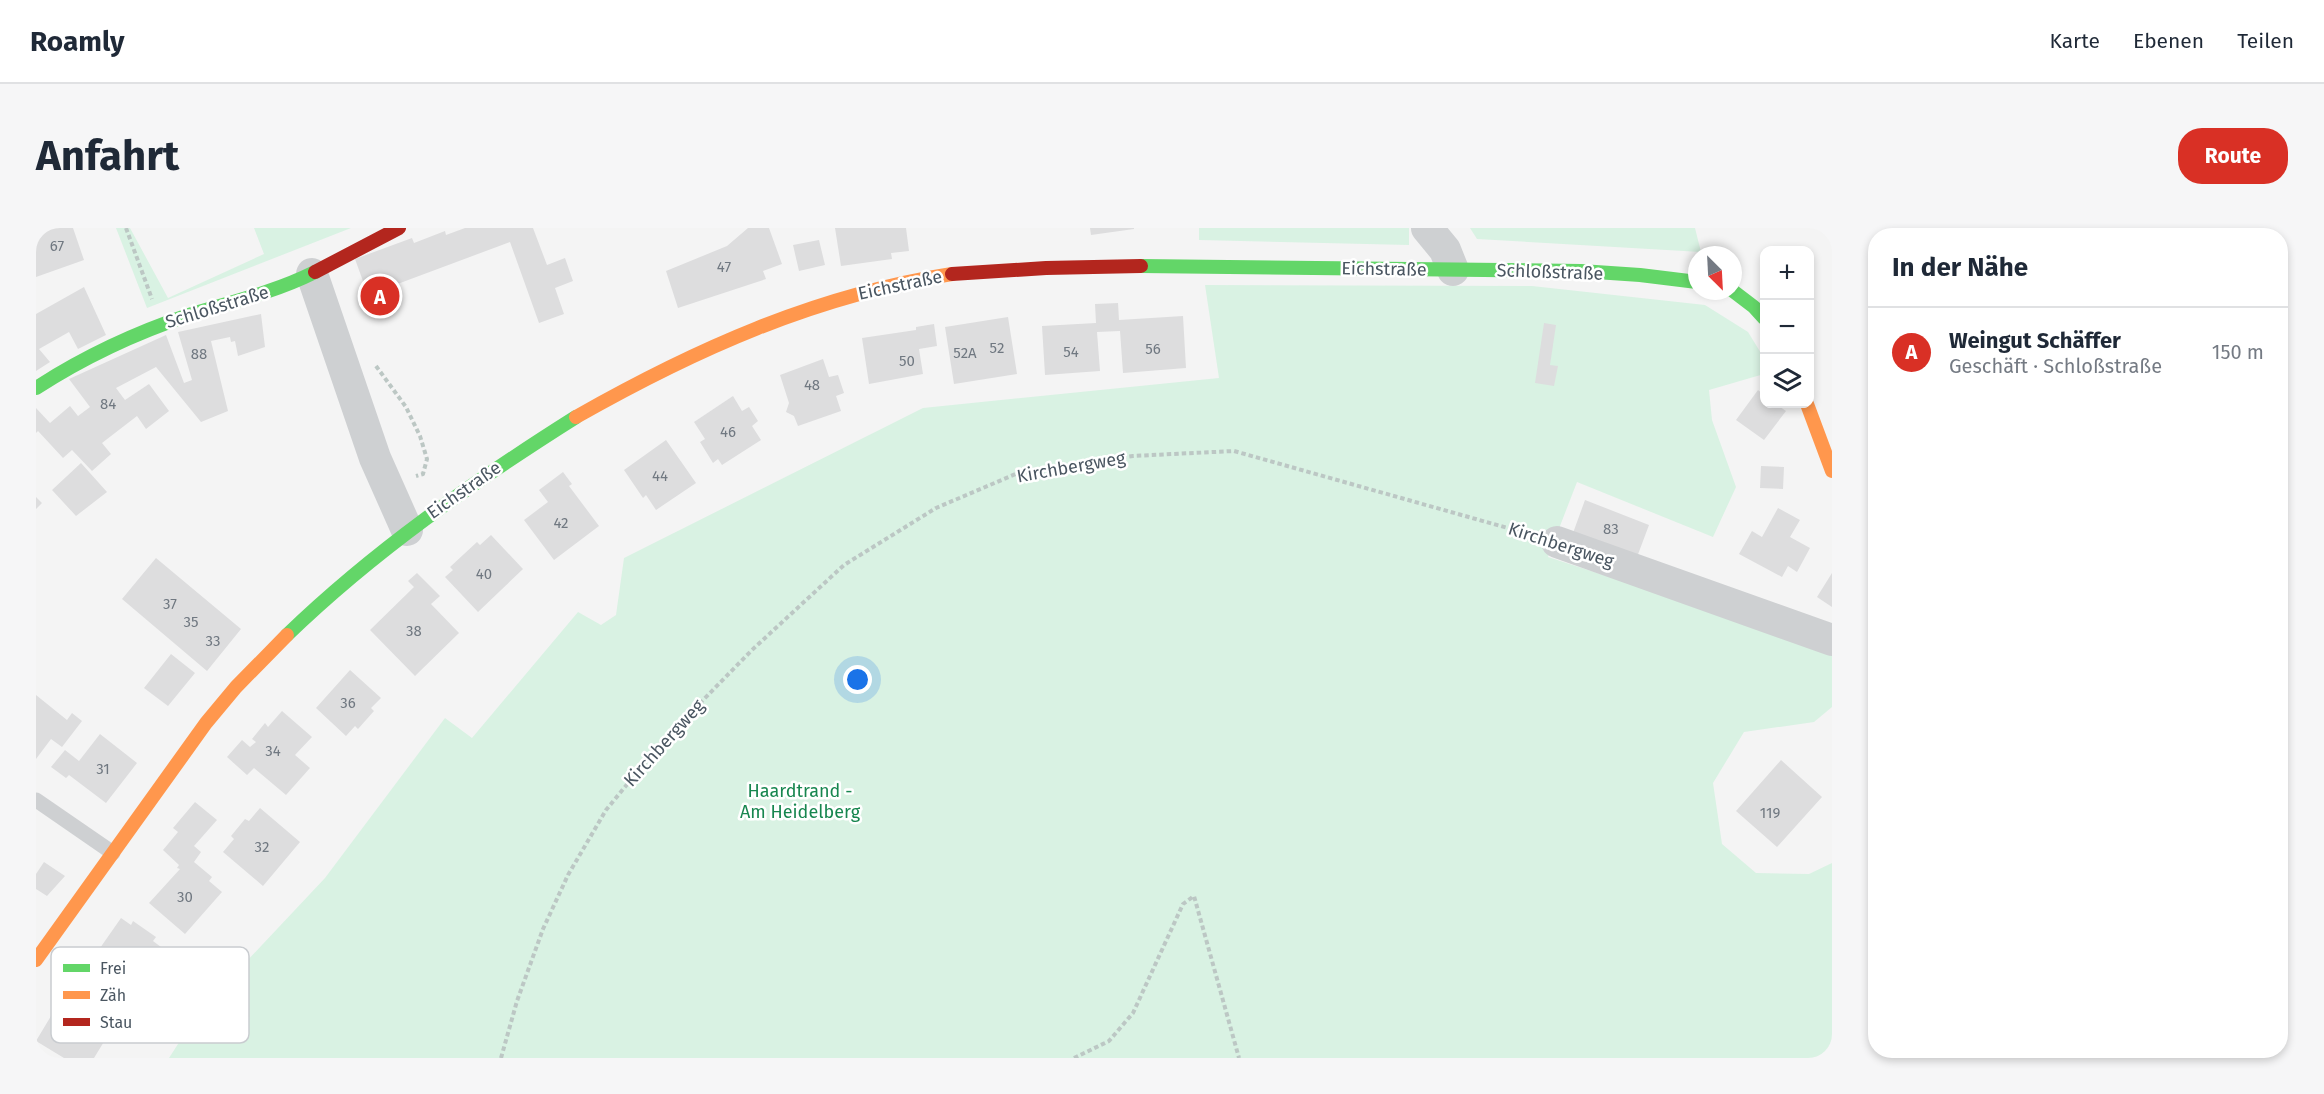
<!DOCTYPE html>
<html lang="de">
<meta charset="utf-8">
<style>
:root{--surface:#fff;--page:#f6f6f7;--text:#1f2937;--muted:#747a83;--line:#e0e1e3;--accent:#d93025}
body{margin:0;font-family:"Fira Sans",sans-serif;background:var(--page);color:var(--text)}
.controls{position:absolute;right:18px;top:18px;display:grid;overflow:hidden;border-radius:12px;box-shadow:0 3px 9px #0003}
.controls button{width:54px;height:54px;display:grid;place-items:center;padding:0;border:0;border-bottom:2px solid var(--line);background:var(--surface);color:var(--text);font:30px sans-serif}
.compass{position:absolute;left:1652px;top:18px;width:54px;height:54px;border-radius:50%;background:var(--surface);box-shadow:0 3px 9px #0003;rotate:156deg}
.you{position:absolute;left:822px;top:452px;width:21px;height:21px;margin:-15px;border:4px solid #fff;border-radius:50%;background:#1a73e8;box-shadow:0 0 0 9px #1a73e833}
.badge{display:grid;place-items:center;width:39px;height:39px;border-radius:50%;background:var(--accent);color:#fff;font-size:20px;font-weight:700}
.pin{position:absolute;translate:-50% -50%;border:3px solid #fff;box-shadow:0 2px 6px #0006}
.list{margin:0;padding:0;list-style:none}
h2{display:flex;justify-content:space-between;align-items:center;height:78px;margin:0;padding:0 24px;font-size:26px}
h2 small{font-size:20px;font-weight:400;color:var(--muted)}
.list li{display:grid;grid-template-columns:39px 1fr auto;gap:18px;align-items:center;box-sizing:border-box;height:90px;padding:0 24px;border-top:2px solid var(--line)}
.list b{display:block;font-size:22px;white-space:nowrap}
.list p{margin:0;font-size:20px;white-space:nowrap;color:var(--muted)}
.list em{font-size:20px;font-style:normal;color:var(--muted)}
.icon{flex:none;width:33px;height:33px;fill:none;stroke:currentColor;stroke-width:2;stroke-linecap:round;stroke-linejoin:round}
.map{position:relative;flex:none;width:1796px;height:830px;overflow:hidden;border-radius:24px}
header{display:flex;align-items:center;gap:36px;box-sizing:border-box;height:84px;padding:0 30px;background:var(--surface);border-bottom:2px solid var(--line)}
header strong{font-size:28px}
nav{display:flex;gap:33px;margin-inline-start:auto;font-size:21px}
.intro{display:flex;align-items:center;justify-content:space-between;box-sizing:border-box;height:144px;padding:0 36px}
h1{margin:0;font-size:42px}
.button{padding:15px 27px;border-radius:24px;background:var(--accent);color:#fff;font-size:21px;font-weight:700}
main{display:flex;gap:36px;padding:0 36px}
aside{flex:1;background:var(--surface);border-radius:24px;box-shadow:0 3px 9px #0003}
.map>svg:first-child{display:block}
</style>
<header>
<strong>Roamly</strong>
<nav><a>Karte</a><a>Ebenen</a><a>Teilen</a></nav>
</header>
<div class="intro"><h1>Anfahrt</h1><a class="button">Route</a></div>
<main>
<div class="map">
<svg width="1796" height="830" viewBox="0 0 1796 830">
<rect width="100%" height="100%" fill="#f4f4f4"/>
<path fill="#d9f2e3" d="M80,0H94L132,70L228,26L218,0H315L111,80Z
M1163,0H1373V17L1163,12Z
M1434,0H1659L1665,24L1441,11Z
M1169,57L1496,58L1669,77L1712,104L1728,130V146L1673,162L1676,192L1700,259L1677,309L1541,254L1512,329L1796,421V479L1778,494L1708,504L1677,555L1686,616L1720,645L1773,646L1796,635V830H133L162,785L289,650L409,490L436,510L542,384L565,397L580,387L588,330L887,180L1183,150Z"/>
<path fill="#ddddde" d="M12,0H37L48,32L0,49V4Z
M429,0H497L511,37L529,30L537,53L519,60L528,86L503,95L474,14L332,67L319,31L376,10L378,15L409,3L410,7Z
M712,0H733L746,36L727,43L730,51L642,80L630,43L691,18Z
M799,0H870L873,23L855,25L856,31L805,38Z
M1054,0H1098V1L1055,7Z
M783,12L789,37L763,43L757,17Z
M48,59L70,107L42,121L33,104L3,121L14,134L0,143V86Z
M1082,75L1083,92L1147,88L1150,140L1087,145L1084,103L1061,104L1064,143L1009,147L1006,98L1060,95L1059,76Z
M225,86L229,119L202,128L199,113L195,114L194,109L175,113L192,183L165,194L120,139L80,160L89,172L113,156L133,183L110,201L101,188L66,215L75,226L56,243L36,222L27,230L2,203L0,205V180L14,195L34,178L42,188L54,179L33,151L130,107L148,155L156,152L142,104Z
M972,89L981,146L918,156L909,99Z
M1508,95L1520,97L1514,137L1522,138L1518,158L1499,155Z
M898,96L901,118L883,121L887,146L833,156L826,110L880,102V99Z
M787,131L793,149L802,147L808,165L800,168L805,183L762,198L758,188L750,184L753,175L744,147Z
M1722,162L1728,167V176H1740L1750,183L1728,212L1700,192Z
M697,168L706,183L713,179L722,193L716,198L725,212L686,237L682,231L677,235L664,214L669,211L658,194Z
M630,212L660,255L620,282L610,267L607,270L588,242Z
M45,235L71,264L40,288L16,262Z
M1725,238L1748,239L1747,261L1724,260Z
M527,244L536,256L533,258L563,298L518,332L488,292L512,274L503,262Z
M0,269L6,275L0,281Z
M1549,272L1613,297L1601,329L1537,305Z
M1742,280L1764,292L1754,309L1774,320L1761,344L1752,338L1746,349L1703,326L1716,303L1726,309Z
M455,307L487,341L442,384L409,349L417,342L414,339L441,314L444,317Z
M120,330L205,401L171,443L86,371Z
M381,345L404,368L395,376L423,405L379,448L334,402L378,359L372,353Z
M1796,345V379L1781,369Z
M135,426L159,445L132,478L108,460Z
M314,442L345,470L335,480L338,483L322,501L319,498L310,508L280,480Z
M0,467L31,492L36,485L46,493L26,519L15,511L0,531Z
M246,483L276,509L259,527L274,540L250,567L218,540L211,547L191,529L206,512L214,519L220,514L216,511L229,495L232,499Z
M64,506L101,535L70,575L33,547L30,550L15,539L29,522L43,533Z
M1745,532L1786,569L1741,619L1700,583Z
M159,574L181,592L158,618L165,624L158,634L176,649L173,653L186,664L149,706L113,675L144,641L141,640L143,637L127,622L142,604L137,600Z
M224,580L264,614L227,658L187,624L198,611L195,608L209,591L213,593Z
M8,634L29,648L11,668L0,661V646Z
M85,690L95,697L97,693L120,709L117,713L125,719L89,771L70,757L61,769L34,750L43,738L48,743Z
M30,763L80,794L58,830H28L0,813Z"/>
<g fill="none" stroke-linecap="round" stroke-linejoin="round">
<path stroke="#bcc7c4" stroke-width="4" stroke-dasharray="4.5 3" stroke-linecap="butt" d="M90,0L116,71
M340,138L370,179L384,208L391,231L387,246L380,248
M465,830L481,773L507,701L532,647L570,582L626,514L716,422L808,337L900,280L982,245L1097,228L1198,223L1493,306
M1038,830L1073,813L1097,785L1147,676L1158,668L1203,830"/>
<path stroke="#ced0d2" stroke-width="15" d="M0,572L77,625"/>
<path stroke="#ced0d2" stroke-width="32" d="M1391,0L1409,22L1417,42
M276,46L339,230L371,302
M1521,314L1796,412"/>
<path stroke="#63d668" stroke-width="14" d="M1105,38L1545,43L1604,47L1661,54
M1697,63L1718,79L1728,90
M0,160C48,129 99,105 153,87C196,74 239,64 279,44
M251,407C338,323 437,254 540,189"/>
<path stroke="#ff974d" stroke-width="14" d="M1771,176L1796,243
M540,189C658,122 780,67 916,46
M0,732L170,495L200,459L251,407"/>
<path stroke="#b3261e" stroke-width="14" d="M279,44L363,0
M916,46L1010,40L1105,38"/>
</g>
<g text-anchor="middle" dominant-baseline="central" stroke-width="5" stroke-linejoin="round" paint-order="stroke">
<g font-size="15" fill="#707881">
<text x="21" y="18">67</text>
<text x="688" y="39">47</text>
<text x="961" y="120">52</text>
<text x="1117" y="121">56</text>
<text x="1035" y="124">54</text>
<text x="929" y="125">52A</text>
<text x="163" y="126">88</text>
<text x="871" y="133">50</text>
<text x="776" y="157">48</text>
<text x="72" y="176">84</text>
<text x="692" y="204">46</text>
<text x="624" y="248">44</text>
<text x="525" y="295">42</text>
<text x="1575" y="301">83</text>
<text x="448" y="346">40</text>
<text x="134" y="376">37</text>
<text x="155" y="394">35</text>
<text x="378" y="403">38</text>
<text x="177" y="413">33</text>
<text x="312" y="475">36</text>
<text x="237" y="523">34</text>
<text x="67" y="541">31</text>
<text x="1734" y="585">119</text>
<text x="226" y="619">32</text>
<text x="149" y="669">30</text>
</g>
<g font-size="18" fill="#4a5661" stroke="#fff">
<text transform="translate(1348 41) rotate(1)">Eichstraße</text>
<text transform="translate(1514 44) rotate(2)">Schloßstraße</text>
<text transform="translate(864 57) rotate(-12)">Eichstraße</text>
<text transform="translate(181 79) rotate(-17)">Schloßstraße</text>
<text transform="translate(1035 239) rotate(-10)">Kirchbergweg</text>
<text transform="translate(428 262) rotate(-35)">Eichstraße</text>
<text transform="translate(1525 317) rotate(18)">Kirchbergweg</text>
<text transform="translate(628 515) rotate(-48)">Kirchbergweg</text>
</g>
<g font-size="18" fill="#17864f" stroke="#fff">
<text x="764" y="563">Haardtrand -<tspan x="764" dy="21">Am Heidelberg</tspan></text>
</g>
</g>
<rect x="15" y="719" width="198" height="96" rx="9" fill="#fff" stroke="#c9ccd0" stroke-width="1.5"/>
<rect x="27" y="736" width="27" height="8" fill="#63d668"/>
<rect x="27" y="763" width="27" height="8" fill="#ff974d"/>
<rect x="27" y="790" width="27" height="8" fill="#b3261e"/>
<g font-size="16" fill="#4a5661">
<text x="64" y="746">Frei</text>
<text x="64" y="773">Zäh</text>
<text x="64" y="800">Stau</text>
</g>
</svg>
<div class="controls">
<button>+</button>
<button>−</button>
<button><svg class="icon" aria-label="layers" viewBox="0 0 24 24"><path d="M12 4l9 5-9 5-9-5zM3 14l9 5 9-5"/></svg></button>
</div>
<svg class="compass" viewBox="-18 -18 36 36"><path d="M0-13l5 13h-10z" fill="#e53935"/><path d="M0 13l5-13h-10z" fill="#747a83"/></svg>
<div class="you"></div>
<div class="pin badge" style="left:344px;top:68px">A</div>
</div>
<aside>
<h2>In der Nähe<small></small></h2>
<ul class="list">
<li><span class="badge">A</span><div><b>Weingut Schäffer</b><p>Geschäft · Schloßstraße</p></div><em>150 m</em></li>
</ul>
</aside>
</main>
